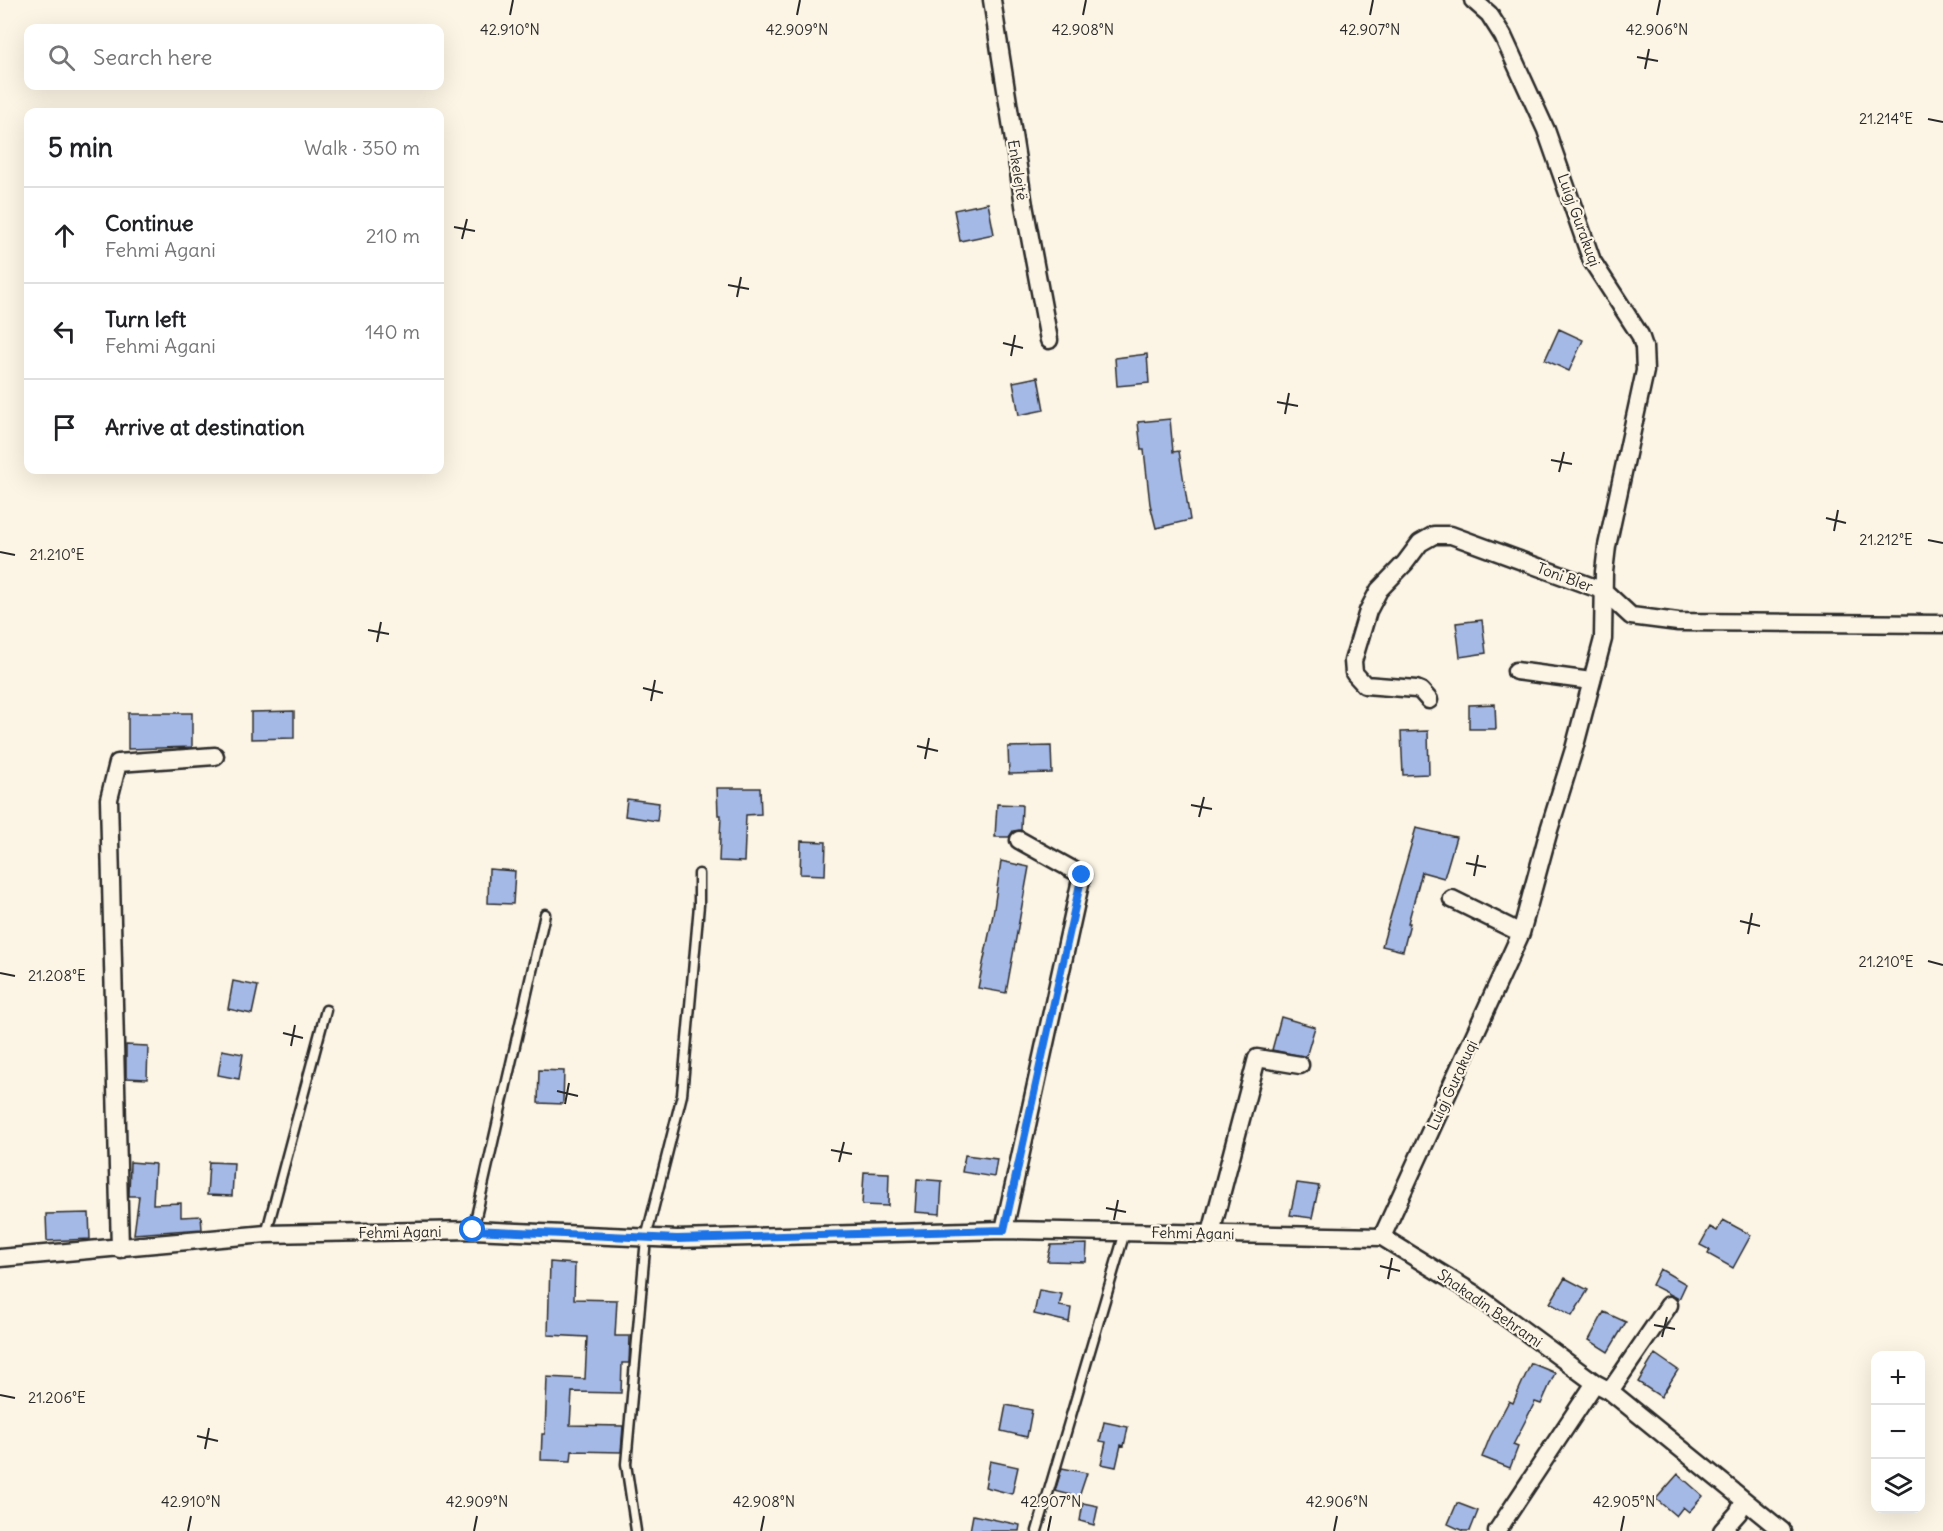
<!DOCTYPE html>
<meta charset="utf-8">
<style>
:root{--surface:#fff;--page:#f6f6f6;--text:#202124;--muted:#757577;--line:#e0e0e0}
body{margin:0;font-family:Delius,sans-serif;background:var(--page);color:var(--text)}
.controls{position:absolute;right:18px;bottom:18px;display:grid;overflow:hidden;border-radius:12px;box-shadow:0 6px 24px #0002}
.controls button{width:54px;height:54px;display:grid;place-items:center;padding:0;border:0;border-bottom:2px solid var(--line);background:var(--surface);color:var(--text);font:30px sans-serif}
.stop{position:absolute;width:18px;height:18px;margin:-14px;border:4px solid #1a73e8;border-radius:50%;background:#fff}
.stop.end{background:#1a73e8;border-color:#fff;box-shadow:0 2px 6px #0008}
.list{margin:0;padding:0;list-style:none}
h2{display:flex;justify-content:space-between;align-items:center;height:78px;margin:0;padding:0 24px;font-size:26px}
h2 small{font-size:20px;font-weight:400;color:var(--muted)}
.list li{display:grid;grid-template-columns:39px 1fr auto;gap:18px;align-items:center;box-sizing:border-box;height:96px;padding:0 24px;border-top:2px solid var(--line)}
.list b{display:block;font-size:22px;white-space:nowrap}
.list p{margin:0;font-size:20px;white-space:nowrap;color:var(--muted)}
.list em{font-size:20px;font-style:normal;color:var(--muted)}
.icon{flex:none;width:33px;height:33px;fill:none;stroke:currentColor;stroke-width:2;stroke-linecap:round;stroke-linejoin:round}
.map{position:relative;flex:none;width:1943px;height:1531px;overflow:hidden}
.search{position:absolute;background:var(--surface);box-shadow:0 6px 24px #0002;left:24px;top:24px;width:420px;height:66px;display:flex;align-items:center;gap:15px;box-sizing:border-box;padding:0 21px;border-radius:12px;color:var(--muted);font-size:22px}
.panel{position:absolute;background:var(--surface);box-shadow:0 6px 24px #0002;left:24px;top:108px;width:420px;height:366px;border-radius:12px}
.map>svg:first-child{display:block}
</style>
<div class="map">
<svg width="1943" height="1531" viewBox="0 0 1943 1531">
<rect width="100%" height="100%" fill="#fcf5e5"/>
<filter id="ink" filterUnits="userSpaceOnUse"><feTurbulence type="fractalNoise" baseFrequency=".0167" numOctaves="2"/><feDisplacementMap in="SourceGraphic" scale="12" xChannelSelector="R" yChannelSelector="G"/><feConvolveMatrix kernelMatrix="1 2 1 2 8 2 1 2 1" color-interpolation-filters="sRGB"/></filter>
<g filter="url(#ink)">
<path fill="#a5b9e7" stroke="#2b2b2b" stroke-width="1.5" d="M988,203L994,234L960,241L954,210Z
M1559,329L1583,340L1569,371L1545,360Z
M1147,354L1149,383L1117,386L1115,358Z
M1038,377L1044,410L1019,415L1013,382Z
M1170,419L1173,452L1179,451L1190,520L1156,528L1150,504L1144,450H1141L1138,422Z
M1482,620L1486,653L1460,657L1456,623Z
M1495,704L1496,729H1469V705Z
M294,711V738L251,739V712Z
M128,713H192V747L128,749Z
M1428,731L1429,774L1403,775L1401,732Z
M1051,746L1052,773L1009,774L1008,747Z
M717,788H760L761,814L746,815L744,862L719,861L721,815H718Z
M627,799L659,803L657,821L625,816Z
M997,804L1022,805L1021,830L1013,831L1009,837H995Z
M1416,828L1456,837L1444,878L1422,872L1408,923H1410L1403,951L1382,946Z
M801,841L826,842L825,875L800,874Z
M1001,861L1029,867L1006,993L978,988L993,915Z
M489,869L515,871L513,904L488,903Z
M233,981L258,986L252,1014L228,1009Z
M1281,1017L1315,1027L1306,1057L1272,1050Z
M126,1045L148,1046L147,1079L126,1078Z
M222,1050L243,1054L239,1079L218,1075Z
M539,1070L564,1071L563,1104L538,1103Z
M965,1155L997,1159L994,1177L962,1172Z
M130,1162L155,1164L153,1204L181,1203V1217L201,1216L202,1229L134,1234L139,1196H129Z
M209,1162L234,1163L232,1196L207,1195Z
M864,1172L889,1173L888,1206L862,1205Z
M917,1179L942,1181L940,1214L915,1212Z
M1297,1183L1319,1186L1312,1218L1290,1215Z
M89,1213L90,1239L47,1241L46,1214Z
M1723,1220L1751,1235L1733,1268L1708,1254L1710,1250L1700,1245L1710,1227L1717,1231Z
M1087,1244L1086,1262L1047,1261L1051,1245Z
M550,1262L575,1264L574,1299L617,1300L615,1336H630L629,1363H622L621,1393L572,1392L570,1425L623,1426L621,1452L572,1451L571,1461L541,1460L542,1434H545L547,1377L585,1379L587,1337L548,1335Z
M1660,1269L1686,1284L1679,1299L1652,1285Z
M1565,1278L1588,1290L1572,1316L1550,1303Z
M1039,1290L1062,1294L1059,1306L1071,1308L1069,1322L1034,1314Z
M1604,1312L1626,1322L1608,1352L1589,1340Z
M1655,1354L1678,1370L1661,1397L1638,1382Z
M1531,1363L1555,1373L1541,1404L1535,1402L1513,1445L1518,1447L1510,1468L1482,1457L1490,1437L1509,1401L1513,1403Z
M1006,1405L1032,1410L1027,1437L1001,1431Z
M1104,1422L1128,1427L1124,1446L1121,1445L1116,1467L1101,1464L1106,1442L1100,1441Z
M990,1461L1018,1467L1012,1494L985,1487Z
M1062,1468L1087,1473L1079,1497L1055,1491Z
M1678,1474L1703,1496L1689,1512L1683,1507L1676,1516L1656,1499Z
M1083,1503L1098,1506L1094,1525L1080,1521Z
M1457,1503L1478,1511L1470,1531H1463L1448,1524Z
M973,1515L1020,1525L1019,1531H970Z"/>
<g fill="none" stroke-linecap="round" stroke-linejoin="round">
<defs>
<path id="lane" d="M473,1230L545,914
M266,1234L326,1010
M636,1531L626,1464L646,1238L682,1095L699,905V874
M1037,1531L1125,1232"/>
<path id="street" d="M992,0L1024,205L1049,340
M1516,671L1591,681
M1429,700L1421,691L1416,689L1365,685L1354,673L1353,661L1368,611L1379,590L1405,563L1420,543L1434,535H1451L1604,591L1631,616L1678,622L1943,624
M1452,899L1521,933
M1004,1230L1082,875L1019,840
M1211,1233L1257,1058L1300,1065
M1382,1237L1521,933L1549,830L1574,749L1603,639L1604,572L1607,546L1645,371L1644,347L1640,335L1592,261L1546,130L1503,36L1489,14L1473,0
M1382,1237L1473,1293L1595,1383L1610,1391L1782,1531
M120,1249L109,799L118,763L215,756
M0,1258L266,1234L473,1230L677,1239L1004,1230L1382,1237
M1610,1391L1669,1305
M1497,1531L1595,1383
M1722,1531L1738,1513L1744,1501"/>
</defs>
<use href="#lane" stroke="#2b2b2b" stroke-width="13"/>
<use href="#street" stroke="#2b2b2b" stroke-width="21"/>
<use href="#lane" stroke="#fcf5e5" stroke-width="8"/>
<use href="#street" stroke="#fcf5e5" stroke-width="16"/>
</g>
</g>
<g fill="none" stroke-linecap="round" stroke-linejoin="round" filter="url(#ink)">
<path stroke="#1a73e8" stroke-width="8" d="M473,1230L677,1239L1004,1230L1082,875"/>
</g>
<path fill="none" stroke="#2b2b2b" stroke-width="2" d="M510,15L513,0M797,15L800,0M1083,15L1086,0M1370,15L1373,0M1657,15L1660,0M1637,57L1658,61M1645,69L1649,49M1928,119L1943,122M454,227L475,231M462,239L467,219M728,285L749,289M737,297L741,277M1003,343L1023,348M1011,356L1015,335M1277,402L1298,406M1285,414L1289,393M1551,460L1572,464M1559,472L1564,452M1826,518L1846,523M1834,531L1838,510M1928,540L1943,543M0,552L15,555M368,630L389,634M377,642L381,622M643,688L663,693M651,701L655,680M917,746L938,751M925,759L929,738M1191,805L1212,809M1199,817L1204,797M1466,863L1486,867M1474,876L1478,855M1740,921L1760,926M1748,934L1752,913M1928,961L1943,965M0,973L15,976M283,1033L303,1038M291,1046L295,1025M557,1091L578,1096M565,1104L569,1083M831,1150L852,1154M839,1162L844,1142M1106,1208L1126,1212M1114,1220L1118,1200M1380,1266L1400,1271M1388,1279L1392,1258M1654,1325L1675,1329M1662,1337L1667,1317M0,1395L15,1398M197,1436L218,1441M205,1449L209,1428M188,1531L191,1516M474,1531L477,1516M761,1531L764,1516M1048,1531L1051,1516M1334,1531L1337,1516M1621,1531L1624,1516"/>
<g text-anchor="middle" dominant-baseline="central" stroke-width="4.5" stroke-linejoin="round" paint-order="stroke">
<g font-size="15" fill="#2b2b2b" stroke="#fcf5e5">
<text transform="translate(1018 170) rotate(81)">Enkelejtë</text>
<text transform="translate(1579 220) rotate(70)">Luigj Gurakuqi</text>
<text transform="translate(1565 577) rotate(20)">Toni Bler</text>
<text transform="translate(1452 1085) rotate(-65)">Luigj Gurakuqi</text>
<text transform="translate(400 1232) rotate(-1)">Fehmi Agani</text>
<text transform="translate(1193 1233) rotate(1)">Fehmi Agani</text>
<text transform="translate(1490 1308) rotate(35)">Shakadin Behrami</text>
</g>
</g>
<g font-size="15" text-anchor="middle" fill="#2b2b2b" stroke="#fcf5e5" stroke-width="4.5" stroke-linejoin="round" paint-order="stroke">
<text x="510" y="35">42.910°N</text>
<text x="797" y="35">42.909°N</text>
<text x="1083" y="35">42.908°N</text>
<text x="1370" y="35">42.907°N</text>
<text x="1657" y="35">42.906°N</text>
<text x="1886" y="124">21.214°E</text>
<text x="1886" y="545">21.212°E</text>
<text x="57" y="560">21.210°E</text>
<text x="1886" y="967">21.210°E</text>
<text x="57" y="981">21.208°E</text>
<text x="57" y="1403">21.206°E</text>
<text x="191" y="1507">42.910°N</text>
<text x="477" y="1507">42.909°N</text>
<text x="764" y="1507">42.908°N</text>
<text x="1051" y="1507">42.907°N</text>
<text x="1337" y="1507">42.906°N</text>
<text x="1624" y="1507">42.905°N</text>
</g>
</svg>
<div class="controls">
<button>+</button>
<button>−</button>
<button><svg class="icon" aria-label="layers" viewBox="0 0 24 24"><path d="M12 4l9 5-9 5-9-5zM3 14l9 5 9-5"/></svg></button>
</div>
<div class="stop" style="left:473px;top:1230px"></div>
<div class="stop end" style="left:1082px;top:875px"></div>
<div class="search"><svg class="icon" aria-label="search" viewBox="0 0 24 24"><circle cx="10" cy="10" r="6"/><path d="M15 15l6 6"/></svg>Search here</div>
<section class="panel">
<h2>5 min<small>Walk · 350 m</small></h2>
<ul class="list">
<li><svg class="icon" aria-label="ahead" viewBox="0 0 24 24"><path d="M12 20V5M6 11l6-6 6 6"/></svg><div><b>Continue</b><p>Fehmi Agani</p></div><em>210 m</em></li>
<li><svg class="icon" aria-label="left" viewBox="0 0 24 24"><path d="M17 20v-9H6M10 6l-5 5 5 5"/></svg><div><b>Turn left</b><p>Fehmi Agani</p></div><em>140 m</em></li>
<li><svg class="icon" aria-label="arrive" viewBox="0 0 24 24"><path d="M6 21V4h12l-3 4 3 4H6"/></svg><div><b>Arrive at destination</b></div></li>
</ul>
</section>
</div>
